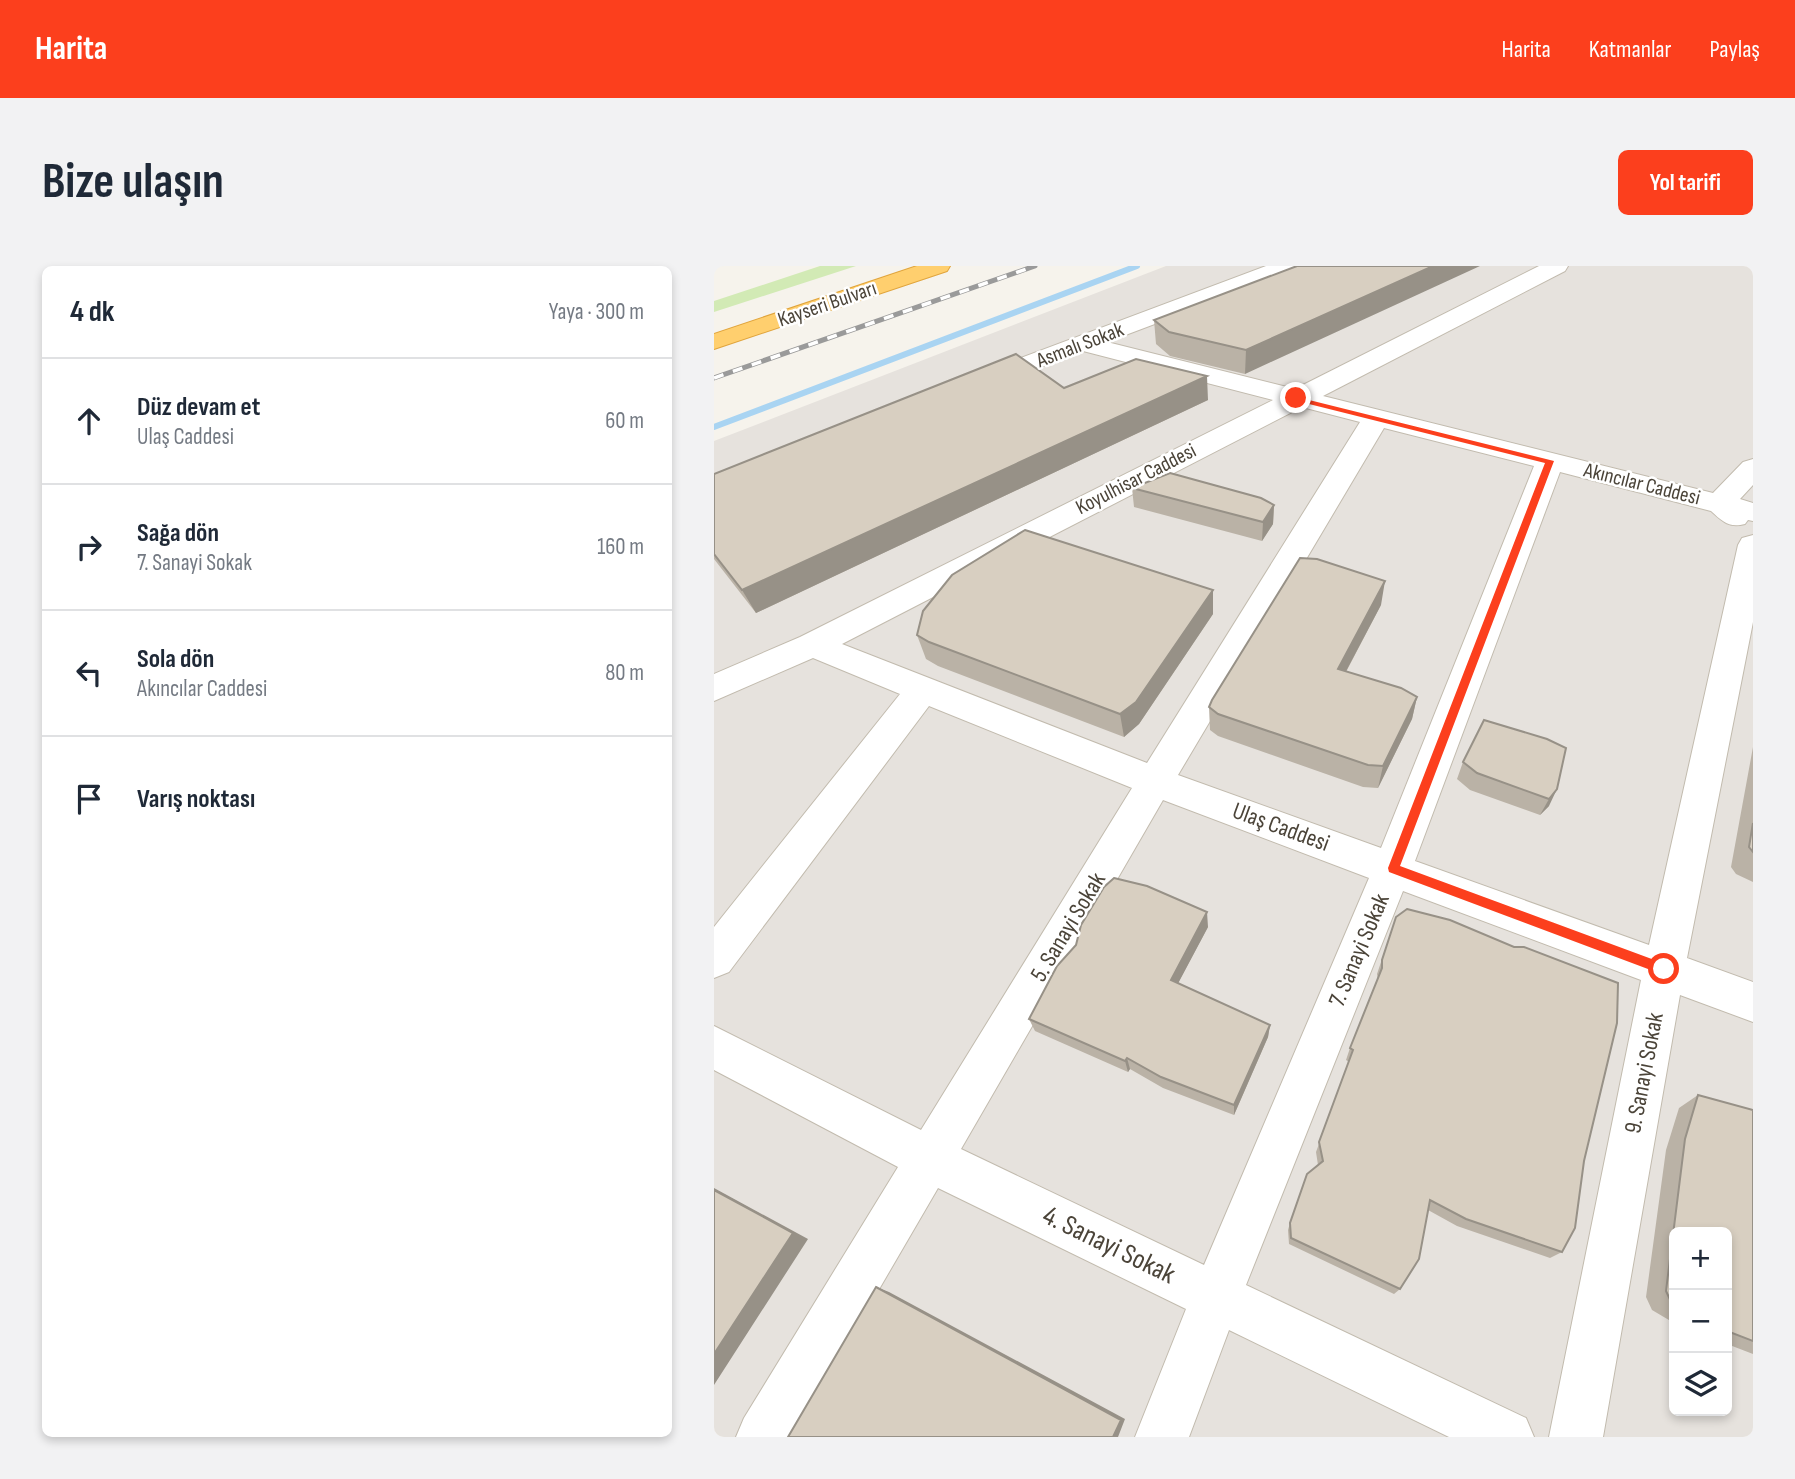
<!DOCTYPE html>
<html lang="tr">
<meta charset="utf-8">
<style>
:root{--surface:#fff;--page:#f2f2f3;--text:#1f2937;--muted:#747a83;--line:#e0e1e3;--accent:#fc3f1d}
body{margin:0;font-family:"Sofia Sans Condensed",sans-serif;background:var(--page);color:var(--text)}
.controls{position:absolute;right:21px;bottom:21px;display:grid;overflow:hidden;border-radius:10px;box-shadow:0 4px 10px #0003}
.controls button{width:63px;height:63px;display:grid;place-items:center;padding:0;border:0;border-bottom:2px solid var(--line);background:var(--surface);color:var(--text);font:35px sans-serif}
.stop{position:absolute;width:21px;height:21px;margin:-16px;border:5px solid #fc3f1d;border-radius:50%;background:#fff}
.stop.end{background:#fc3f1d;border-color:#fff;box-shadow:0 2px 7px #0008}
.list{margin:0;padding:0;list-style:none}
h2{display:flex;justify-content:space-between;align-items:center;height:91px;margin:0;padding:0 28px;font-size:30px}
h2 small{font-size:23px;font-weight:400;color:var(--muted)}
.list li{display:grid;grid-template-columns:46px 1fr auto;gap:21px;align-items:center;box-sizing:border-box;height:126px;padding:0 28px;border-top:2px solid var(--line)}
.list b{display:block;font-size:26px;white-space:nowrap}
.list p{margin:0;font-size:23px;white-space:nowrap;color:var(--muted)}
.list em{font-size:23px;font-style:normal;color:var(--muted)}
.icon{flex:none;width:38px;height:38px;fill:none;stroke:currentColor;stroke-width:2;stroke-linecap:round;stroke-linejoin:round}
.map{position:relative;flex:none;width:1039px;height:1171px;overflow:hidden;border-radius:10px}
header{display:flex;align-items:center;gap:42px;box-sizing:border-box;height:98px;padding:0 35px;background:var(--accent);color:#fff}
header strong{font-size:33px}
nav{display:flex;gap:38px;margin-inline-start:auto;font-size:24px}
.intro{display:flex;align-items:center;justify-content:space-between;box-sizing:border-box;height:168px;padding:0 42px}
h1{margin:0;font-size:49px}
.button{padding:18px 32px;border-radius:10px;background:var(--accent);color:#fff;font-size:24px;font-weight:700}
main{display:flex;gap:42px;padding:0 42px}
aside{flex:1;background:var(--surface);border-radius:10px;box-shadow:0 4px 10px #0003}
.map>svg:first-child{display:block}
</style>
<header>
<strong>Harita</strong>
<nav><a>Harita</a><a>Katmanlar</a><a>Paylaş</a></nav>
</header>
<div class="intro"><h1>Bize ulaşın</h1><a class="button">Yol tarifi</a></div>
<main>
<aside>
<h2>4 dk<small>Yaya · 300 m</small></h2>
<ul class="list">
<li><svg class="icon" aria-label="ahead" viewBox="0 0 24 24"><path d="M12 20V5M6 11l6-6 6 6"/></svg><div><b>Düz devam et</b><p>Ulaş Caddesi</p></div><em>60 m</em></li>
<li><svg class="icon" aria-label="right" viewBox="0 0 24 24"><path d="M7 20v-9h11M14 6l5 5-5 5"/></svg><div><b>Sağa dön</b><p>7. Sanayi Sokak</p></div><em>160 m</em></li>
<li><svg class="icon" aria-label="left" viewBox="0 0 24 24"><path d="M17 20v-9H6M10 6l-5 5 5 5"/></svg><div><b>Sola dön</b><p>Akıncılar Caddesi</p></div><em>80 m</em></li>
<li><svg class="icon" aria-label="arrive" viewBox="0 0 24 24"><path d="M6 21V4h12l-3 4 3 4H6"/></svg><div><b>Varış noktası</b></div></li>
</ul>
</aside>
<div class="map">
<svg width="1039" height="1171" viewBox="0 0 1039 1171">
<rect width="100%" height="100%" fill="#f6f3ec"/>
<path fill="#e6e2dd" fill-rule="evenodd" d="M452,0H1039V1171H0V175ZM960,966H1013V1145H960Z"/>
<path fill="#d2eab5" d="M106,0H142L0,46V35Z"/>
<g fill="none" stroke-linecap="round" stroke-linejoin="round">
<path stroke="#a9d4f2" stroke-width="6" d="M0,161L423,0"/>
<defs>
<path id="minor" d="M552,0H584L581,5L393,76L581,123L825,0H854L851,5L609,130L999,227L1029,196L1039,193V219L1026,233L1039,237V255L1034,254L1031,258C1015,262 1009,256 997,245L846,206L701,595L935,679L1024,279L1028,272L1039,269V356L973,692L1039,716V756L966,729L889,1171H835L927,714L689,625L532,1019L812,1152L820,1171H735L515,1064L475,1171H421L472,1043L224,922L79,1171H22L30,1152L184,901L0,804V760L207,864L418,522L215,440L15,706L0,712V661L186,428L99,392L0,435V408L86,371L559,134L369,85L277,120L268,123L259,120L255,115L259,110ZM588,141L646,156L433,497L128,378ZM670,162L820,200L667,582L464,509ZM449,534L655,612L490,999L247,883Z"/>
<path id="highway" d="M203,0H236L233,5L0,83V68Z"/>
</defs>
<use href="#minor" stroke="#c2bbae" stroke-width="2"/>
<use href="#highway" stroke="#e0a43c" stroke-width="2"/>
<use href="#minor" fill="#fff" fill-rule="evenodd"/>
<use href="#highway" fill="#ffcf6e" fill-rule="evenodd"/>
<defs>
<path id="rail" d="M0,112L321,0"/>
</defs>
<use href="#rail" stroke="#9a9a9a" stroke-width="5"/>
<use href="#rail" stroke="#fff" stroke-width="3.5" stroke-dasharray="10" stroke-linecap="butt"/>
</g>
<path fill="#bab2a6" d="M583,0L531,108L456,90L442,78L440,54Z
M350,122L494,134L42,347L0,293V208Z
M418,222L560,239L559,258L548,275L420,241Z
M667,339L632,406L703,431L698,453L664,522L649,521L504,470L496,464L495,441Z
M499,348L425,458L410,471L224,400L212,393L203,369Z
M833,473L835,540L826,549L756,524L743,513L749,496Z
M1039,481V616L1022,608L1017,601Z
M682,651L848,986L836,992L743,960L714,944L686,1023L680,1028L575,978L574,964L576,957L604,899L602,886L635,796L632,794L636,782L664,714L663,708Z
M494,661L464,717L556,759L554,771L520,849L449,822L416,803L414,806L321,765L315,753L362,679Z
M984,829L1039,844V1088L1013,1078V966H960V1057L938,1044L932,1031L952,884L965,842Z"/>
<path fill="#979187" d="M719,0H766L531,108L532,84Z
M493,110L494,134L42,347L28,324Z
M560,239L559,258L548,275L549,256Z
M671,315L667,339L621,426L624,403Z
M499,324V348L425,458L410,471L406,448Z
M703,431L698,453L664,522L669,500Z
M843,523L835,540L826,549L835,533Z
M493,646L494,661L459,727L457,714Z
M556,759L554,771L520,849V839Z
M413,792L416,803L414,806L411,795Z
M0,922L94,973L0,1119Z
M162,1021L175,1026L411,1153L404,1171H399Z"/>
<path fill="#d8cfc1" stroke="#979187" stroke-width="2" d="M583,0H719L532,84L455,66L440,54Z
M302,88L350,122L422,93L493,110L28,324L0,288V208Z
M456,207L547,232L560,239L549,256L418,222Z
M311,264L499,324L422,436L406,448L215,376L203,369L209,345L238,309Z
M586,292L603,293L671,315L624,403L687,422L703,431L669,500L654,499L504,448L495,441L498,434Z
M770,454L833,473L852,482L843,523L835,533L763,507L749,496Z
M1039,557V586L1035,581Z
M400,612L433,620L493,646L457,714L556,759L520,839L447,811L413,792L411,795L315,753L343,700L362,679L367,659L390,621Z
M693,643L736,654L800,681H810L904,717L903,757L870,895L861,962L848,986L752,953L716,934L705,993L686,1023L577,972L576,957L593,908L609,895L605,876L639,784L636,782L668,702V694L682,651Z
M984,829L1039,844V1075L1013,1065V966H960V1041L959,1040L952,1025L971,873Z
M0,924L79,967L0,1088Z
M162,1021L407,1154L399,1171H74Z"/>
<path fill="#fc3f1d" d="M579,130L840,195L686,600L954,699V707L950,709L675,606L674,602L831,197L579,134Z"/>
<g text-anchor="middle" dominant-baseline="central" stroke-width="5" stroke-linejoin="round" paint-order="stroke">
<g font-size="21" fill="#4b4439" stroke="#fff">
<text transform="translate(113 38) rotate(-19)">Kayseri Bulvarı</text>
<text transform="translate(366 79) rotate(-21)">Asmalı Sokak</text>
<text transform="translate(422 213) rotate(-27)">Koyulhisar Caddesi</text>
<text transform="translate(928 218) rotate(14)">Akıncılar Caddesi</text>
</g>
<g font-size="24" fill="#4b4439" stroke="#fff">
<text transform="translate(567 561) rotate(20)">Ulaş Caddesi</text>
<text transform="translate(354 661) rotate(-59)">5. Sanayi Sokak</text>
<text transform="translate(645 684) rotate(-67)">7. Sanayi Sokak</text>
<text transform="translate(930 807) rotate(-79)">9. Sanayi Sokak</text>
</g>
<g font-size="28" fill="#4b4439" stroke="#fff">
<text transform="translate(395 979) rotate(26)">4. Sanayi Sokak</text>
</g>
</g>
</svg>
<div class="controls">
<button>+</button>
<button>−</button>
<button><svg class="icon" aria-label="layers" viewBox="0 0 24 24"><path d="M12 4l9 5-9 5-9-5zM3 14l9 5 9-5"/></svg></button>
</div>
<div class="stop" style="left:950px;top:703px"></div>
<div class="stop end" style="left:582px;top:132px"></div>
</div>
</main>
